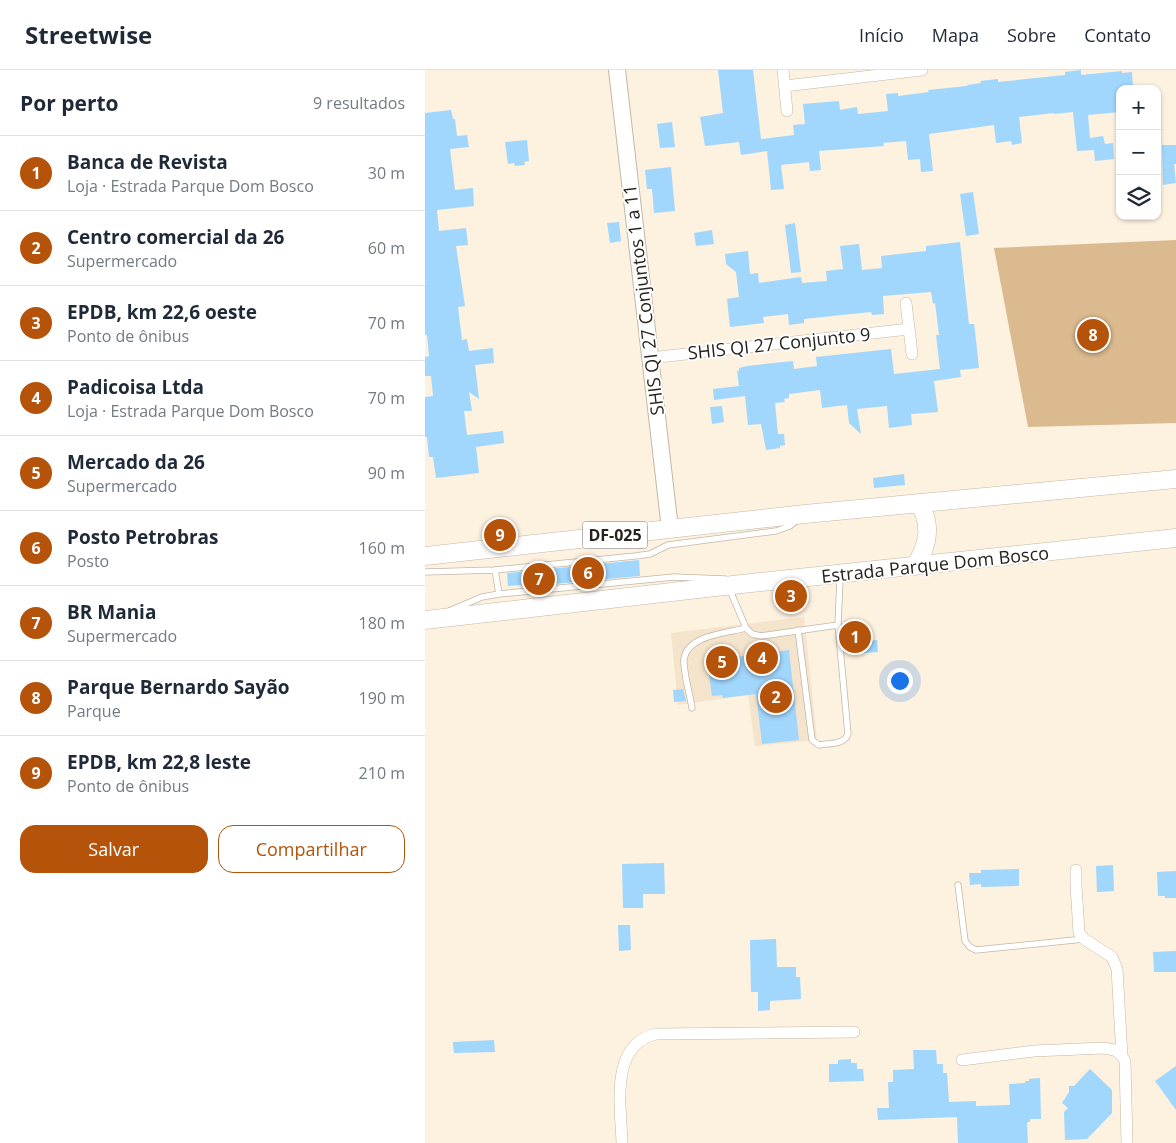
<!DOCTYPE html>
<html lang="pt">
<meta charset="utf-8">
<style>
:root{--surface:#fff;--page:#f2f2f3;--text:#1f2937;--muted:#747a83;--line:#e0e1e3;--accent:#b45309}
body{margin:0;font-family:"Open Sans",sans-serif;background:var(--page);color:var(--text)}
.controls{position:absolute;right:15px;top:15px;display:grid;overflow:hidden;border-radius:10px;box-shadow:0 1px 4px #0004}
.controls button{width:45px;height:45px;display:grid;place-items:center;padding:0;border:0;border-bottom:1px solid var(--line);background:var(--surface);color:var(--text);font:25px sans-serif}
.you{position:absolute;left:474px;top:610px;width:18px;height:18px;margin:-12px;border:4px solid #fff;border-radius:50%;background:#1a73e8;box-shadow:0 0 0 8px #1a73e833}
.badge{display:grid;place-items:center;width:32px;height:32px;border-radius:50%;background:var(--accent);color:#fff;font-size:16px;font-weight:700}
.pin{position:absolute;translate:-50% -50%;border:2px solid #fff;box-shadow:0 1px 5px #0006}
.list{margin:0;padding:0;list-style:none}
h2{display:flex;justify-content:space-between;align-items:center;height:65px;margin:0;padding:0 20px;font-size:21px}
h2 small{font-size:16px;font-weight:400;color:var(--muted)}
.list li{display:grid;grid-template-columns:32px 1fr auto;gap:15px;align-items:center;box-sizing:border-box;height:75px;padding:0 20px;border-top:1px solid var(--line)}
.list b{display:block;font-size:19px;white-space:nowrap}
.list p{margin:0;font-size:16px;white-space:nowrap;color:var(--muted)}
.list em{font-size:16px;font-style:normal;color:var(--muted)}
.actions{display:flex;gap:10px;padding:15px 20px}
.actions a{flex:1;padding:11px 0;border:1px solid var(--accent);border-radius:15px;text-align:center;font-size:18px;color:var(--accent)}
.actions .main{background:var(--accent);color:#fff}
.icon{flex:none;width:28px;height:28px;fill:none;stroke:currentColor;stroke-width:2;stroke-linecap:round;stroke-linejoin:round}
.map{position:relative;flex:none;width:751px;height:1073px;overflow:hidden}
header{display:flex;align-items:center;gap:30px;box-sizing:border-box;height:70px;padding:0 25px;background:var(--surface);border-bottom:1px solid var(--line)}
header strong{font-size:24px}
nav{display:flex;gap:28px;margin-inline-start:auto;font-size:18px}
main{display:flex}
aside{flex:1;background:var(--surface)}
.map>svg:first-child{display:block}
</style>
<header>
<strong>Streetwise</strong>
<nav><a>Início</a><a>Mapa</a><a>Sobre</a><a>Contato</a></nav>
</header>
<main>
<aside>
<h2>Por perto<small>9 resultados</small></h2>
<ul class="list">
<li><span class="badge">1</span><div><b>Banca de Revista</b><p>Loja · Estrada Parque Dom Bosco</p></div><em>30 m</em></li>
<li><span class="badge">2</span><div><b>Centro comercial da 26</b><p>Supermercado</p></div><em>60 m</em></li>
<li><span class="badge">3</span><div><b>EPDB, km 22,6 oeste</b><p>Ponto de ônibus</p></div><em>70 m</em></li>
<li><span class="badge">4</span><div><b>Padicoisa Ltda</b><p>Loja · Estrada Parque Dom Bosco</p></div><em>70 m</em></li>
<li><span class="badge">5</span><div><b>Mercado da 26</b><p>Supermercado</p></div><em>90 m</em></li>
<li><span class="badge">6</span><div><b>Posto Petrobras</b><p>Posto</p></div><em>160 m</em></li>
<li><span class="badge">7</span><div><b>BR Mania</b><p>Supermercado</p></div><em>180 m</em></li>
<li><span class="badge">8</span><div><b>Parque Bernardo Sayão</b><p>Parque</p></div><em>190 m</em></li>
<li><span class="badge">9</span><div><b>EPDB, km 22,8 leste</b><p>Ponto de ônibus</p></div><em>210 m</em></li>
</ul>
<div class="actions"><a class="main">Salvar</a><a>Compartilhar</a></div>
</aside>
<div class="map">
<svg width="751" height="1073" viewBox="0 0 751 1073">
<rect width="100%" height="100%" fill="#fdf1e0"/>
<path fill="#f5e4cc" d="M379,547L392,670L330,676L323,625L253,635L246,563Z"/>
<path fill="#daba8e" d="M751,170V353L603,357L569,178Z"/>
<path fill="#a1d6fd" d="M293,0H328L336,69L369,65L368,55L380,54L378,34L414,31L415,40L432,37L433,44L463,41L461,24L473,23V26L504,22L503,20L542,16V15L556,13L555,11L573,9V12L640,5V2L656,0V5L697,1V3L707,2L708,17L695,19V42L663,45L665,68L678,66L680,74L688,73L689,89L670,91L669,80L652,81L648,42L629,44V43L594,47L597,73L587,75L586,71L571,73L569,55L504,64L508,101L496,102L495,89L483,90L481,71L458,73L459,76L394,81L396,100L385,101L384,92L356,95L359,119L346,120L342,81L316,85L314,72L280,76L275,47L298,43Z
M26,40L28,49H30L32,66L42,65L44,77L25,79L30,120L48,118L49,136L12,140L14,161L41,158L43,175L31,176L40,236L33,237L37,270L42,269L44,281L68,278L69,293L50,295L54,329L44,322L47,341H39L42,365L78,361L79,373L51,377L54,403L11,408L8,387H4L2,367H0V327L8,326L6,306H0V287L4,286L2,265H0V43Z
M247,52L250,77L235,78L232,54Z
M102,70L104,91L99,92L100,95L90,96L89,93L83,94L80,72Z
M737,75H751V94H749L751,113L738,115Z
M246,97L250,141L229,143L227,119H222L220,100Z
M548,122L554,164L541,166L535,124Z
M194,152L196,171L185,173L182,153Z
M370,153L376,202L366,203L360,155Z
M287,160L289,174L271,176L269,163Z
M535,172L544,254H549L550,261L554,298L535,300L536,307L509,311L513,342L486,344L487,355L464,358L462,336L432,339L436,364L424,353L422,335L397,338L395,320L364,324V328L359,329L360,332L350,333L353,364H359L360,375L355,376V378L341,380L336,354L323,355L320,326L289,330L288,319L314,316L312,301H314V298L322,296L368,291L369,299L392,296L391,287L466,279L469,304L515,299L511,265H514L510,233L508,234L506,222L458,226L459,244L447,245L446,242L426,244L379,249V253L364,255L363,244L338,247L339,253L305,257L302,229L314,227L311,202L301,194L300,184L323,181L325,204L333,203L334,213L376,207L377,213L402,211L401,201L418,199L415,176L434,174L437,200L457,198L456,186L501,181V176Z
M297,336L299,352L287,354L285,337Z
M479,404L480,415L449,418L448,408Z
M214,490L215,506L97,517L96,515L83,516L82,503Z
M452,570L453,582L439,583V571Z
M364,580L374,670L337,674L331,624L298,628L297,625L287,626L282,591Z
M258,619L261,631L249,632L248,620Z
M239,793L240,824H218V838H198L197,794Z
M688,795L689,821L672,822L671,796Z
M594,799V816L556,817V814L545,815L544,803H556V800Z
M751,801V828H740V826H733L732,802Z
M193,855H205L206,880L194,881Z
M351,869L352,897H371V907H375L376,929L345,931V940L333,941V922H326L325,870Z
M751,881V902H729L728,882Z
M69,970L70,982L29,983L28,972Z
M488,980H511L512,994H518V1003H522L524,1032L551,1031V1036L585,1035L584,1014L600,1013V1011H604V1009L615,1008L616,1049H605V1052H602L603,1073H533L532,1047L453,1050L452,1038H464L463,1012H468V1000L489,999Z
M426,989V993H432V999H438L439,1011L404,1012V994H413V990Z
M751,996V1040L730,1011Z
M665,999L687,1020V1043L662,1069L640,1070L639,1042L643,1038L637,1033L644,1022V1016H649Z"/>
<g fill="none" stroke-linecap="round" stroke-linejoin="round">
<defs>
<path id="lane" d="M70,500L74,524L249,507L300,509
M0,502L70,500L210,486L225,484L243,475L351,461L365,456L372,450
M304,518L321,558L327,564L336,566L413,555
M24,541L57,527L74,524
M373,560L387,670L394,675C404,673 419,675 423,664L413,555L415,507
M267,638C265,625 258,601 259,589C262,565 303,563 321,558
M533,815L540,871L545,877L551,880L659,869"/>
<path id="street" d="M358,0L362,41
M360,16L497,0
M481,233L487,284
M225,288L484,259
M651,800V815L654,863L659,869L687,887L692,899L697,986L700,991L702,1073
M537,990L609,981L678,978L690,980L697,986
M197,1073C196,1038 184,974 231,964L429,962"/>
<path id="secondary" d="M192,0L245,459"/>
<path id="primary" d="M0,486L380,444L751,409
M490,496C504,475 507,455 494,433
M0,550L317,514L751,468"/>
</defs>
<use href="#lane" stroke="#c3b7a7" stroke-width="7"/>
<use href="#street" stroke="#c3b7a7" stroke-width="12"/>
<use href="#secondary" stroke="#c3b7a7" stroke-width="18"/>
<use href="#primary" stroke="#c3b7a7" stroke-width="19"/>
<use href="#lane" stroke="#fff" stroke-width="5.5"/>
<use href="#street" stroke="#fff" stroke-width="11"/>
<use href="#secondary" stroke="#fff" stroke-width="16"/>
<use href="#primary" stroke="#fff" stroke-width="18"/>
</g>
<g text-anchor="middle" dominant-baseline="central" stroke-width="4" stroke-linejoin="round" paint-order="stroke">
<rect fill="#fff" stroke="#686561" stroke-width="1" x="157.5" y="451.5" width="65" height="27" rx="4"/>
<g font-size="16" font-weight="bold" fill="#28231d">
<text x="190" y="465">DF-025</text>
</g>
<g font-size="18" fill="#28231d" stroke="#fff">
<text transform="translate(218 230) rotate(-97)">SHIS QI 27 Conjuntos 1 a 11</text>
<text transform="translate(354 273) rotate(-6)">SHIS QI 27 Conjunto 9</text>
<text transform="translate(510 494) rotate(-6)">Estrada Parque Dom Bosco</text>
</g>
</g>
</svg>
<div class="controls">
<button>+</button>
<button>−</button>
<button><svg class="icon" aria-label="layers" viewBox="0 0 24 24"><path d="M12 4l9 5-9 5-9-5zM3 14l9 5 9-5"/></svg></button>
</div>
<div class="you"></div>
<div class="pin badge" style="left:430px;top:567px">1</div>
<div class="pin badge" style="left:351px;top:627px">2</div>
<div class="pin badge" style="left:366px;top:526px">3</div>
<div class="pin badge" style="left:337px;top:588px">4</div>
<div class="pin badge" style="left:297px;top:592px">5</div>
<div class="pin badge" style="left:163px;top:503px">6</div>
<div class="pin badge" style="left:114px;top:509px">7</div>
<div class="pin badge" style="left:668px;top:265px">8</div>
<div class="pin badge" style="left:75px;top:465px">9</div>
</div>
</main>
